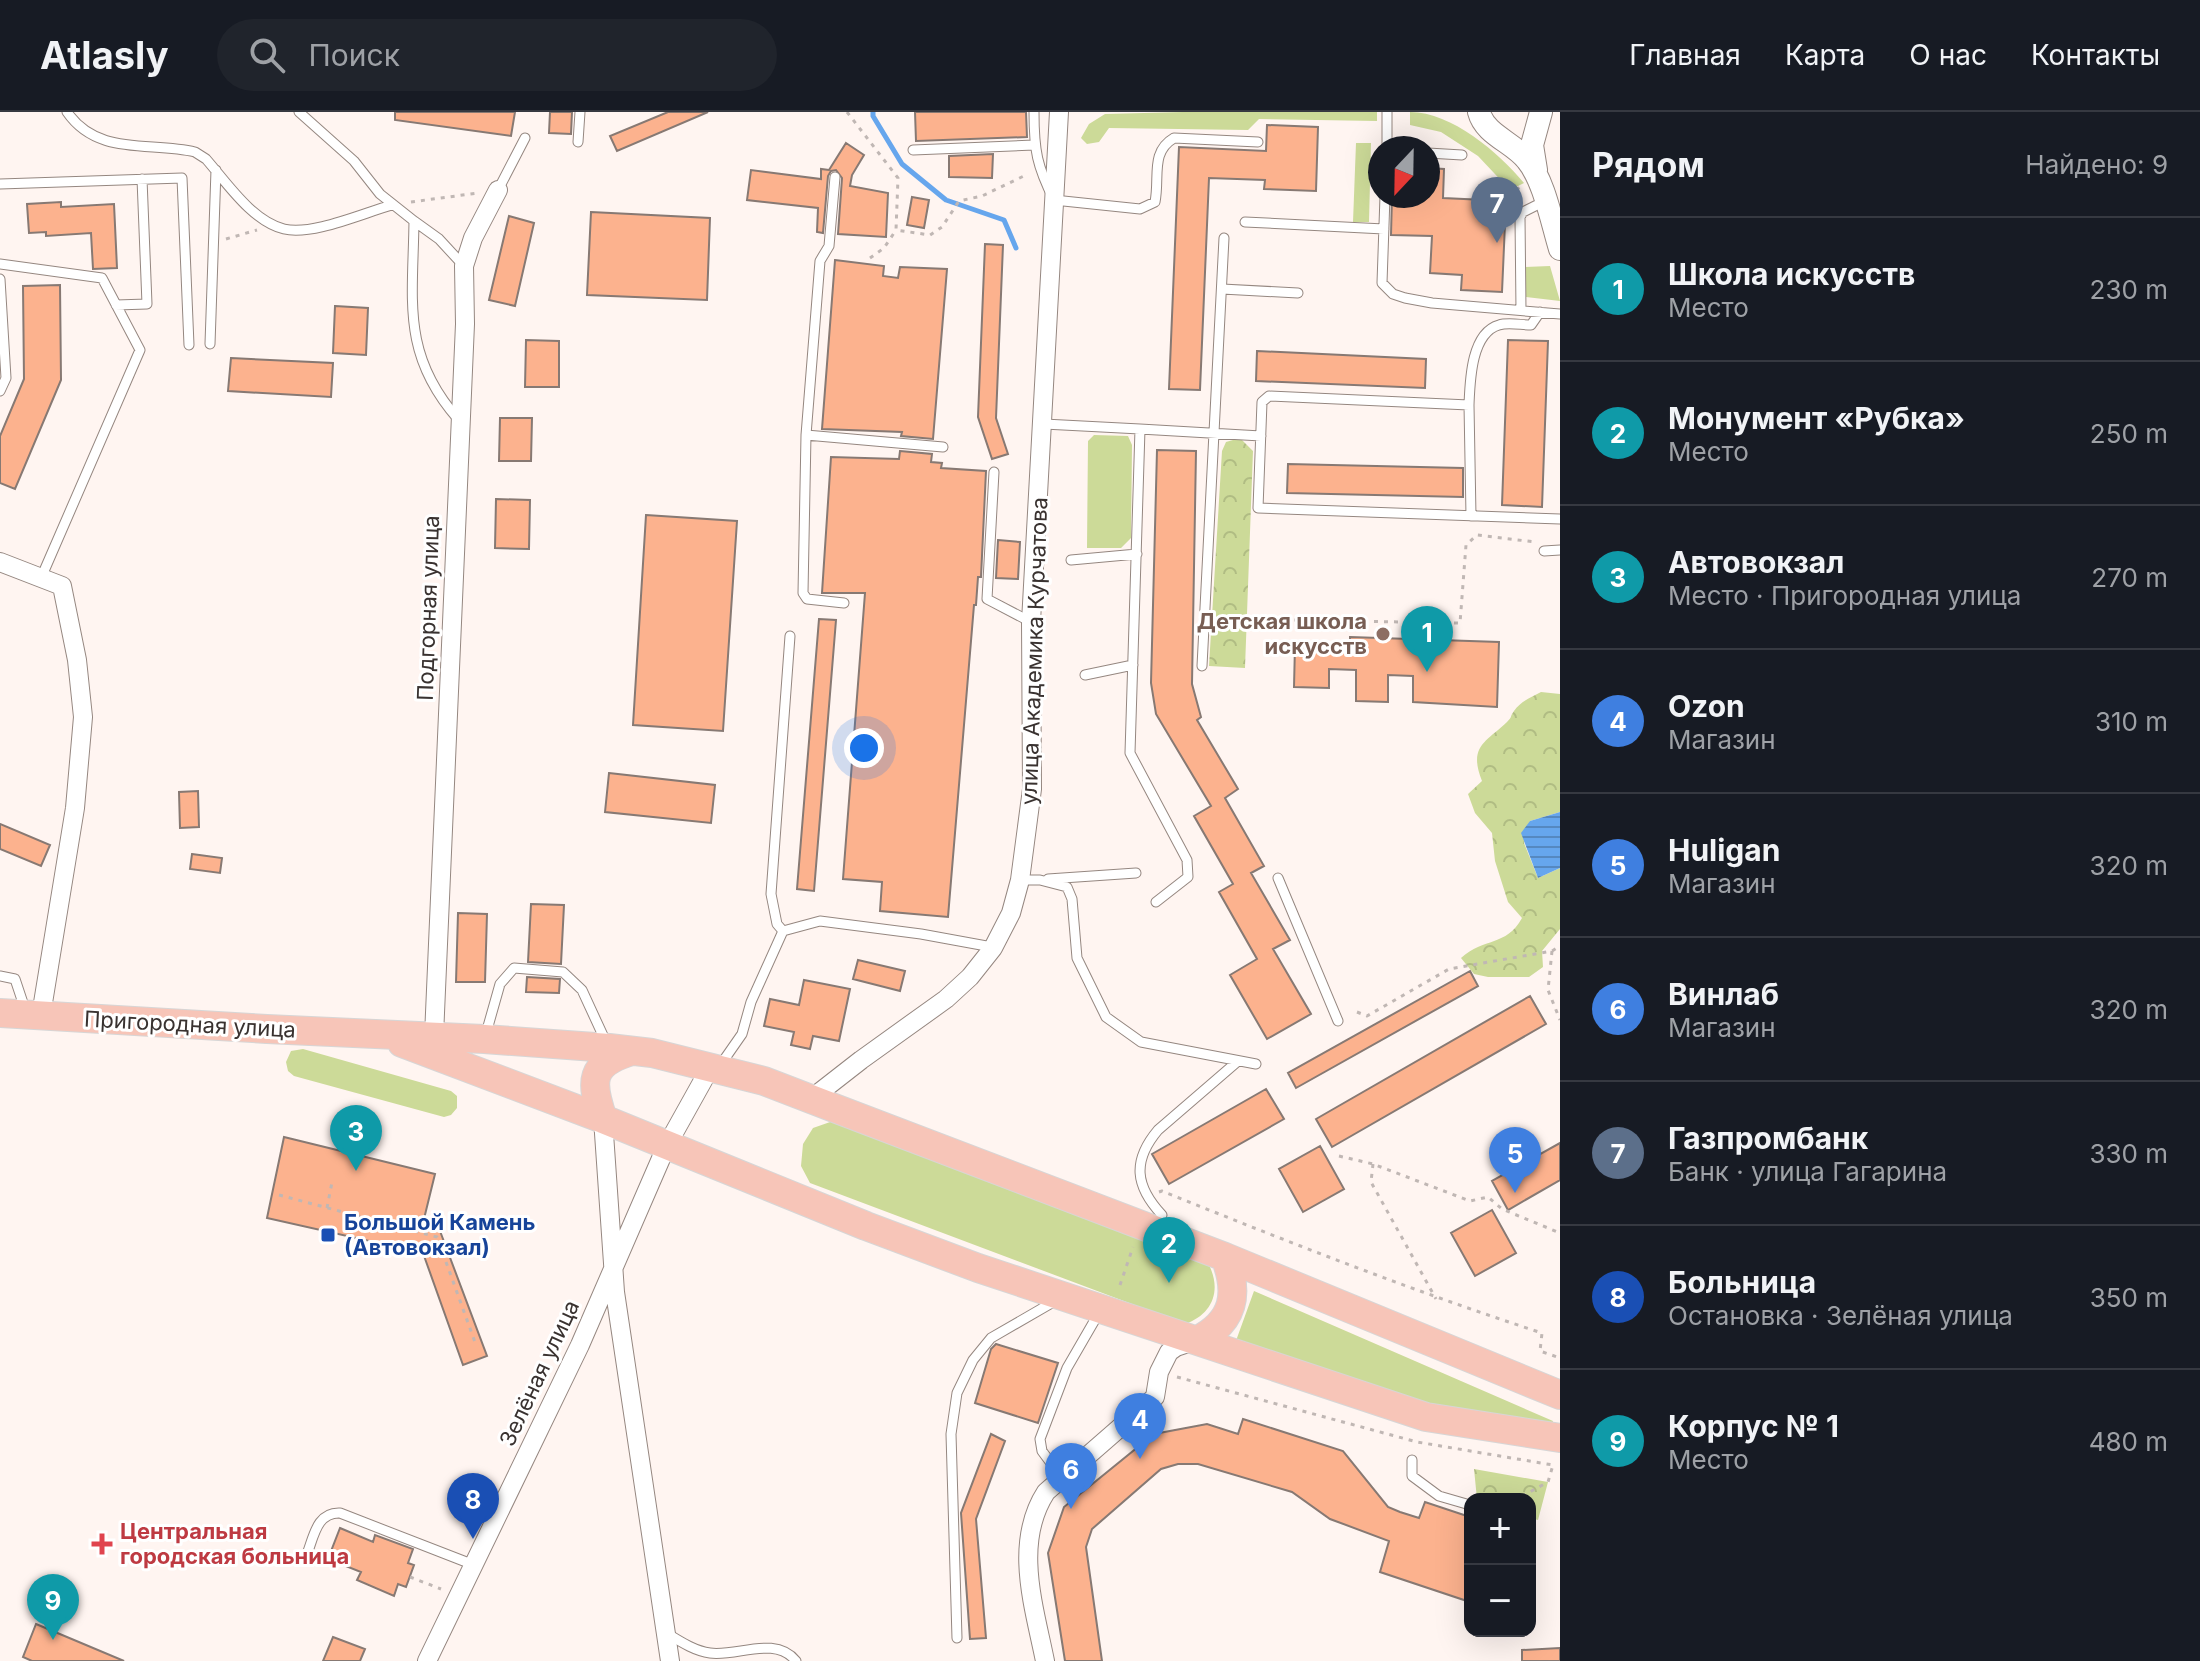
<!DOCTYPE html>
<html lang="ru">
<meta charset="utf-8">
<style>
:root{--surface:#171b24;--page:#20242c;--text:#f1f3f6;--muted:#9ea1a6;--line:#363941;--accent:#93b6b4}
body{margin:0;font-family:Inter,sans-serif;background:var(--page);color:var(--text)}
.controls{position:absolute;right:24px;bottom:24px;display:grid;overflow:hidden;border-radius:16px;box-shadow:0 8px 32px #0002}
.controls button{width:72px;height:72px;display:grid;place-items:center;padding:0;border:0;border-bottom:2px solid var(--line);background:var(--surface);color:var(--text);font:40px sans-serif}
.compass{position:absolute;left:1368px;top:24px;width:72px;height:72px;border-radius:50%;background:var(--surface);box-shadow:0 8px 32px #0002;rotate:202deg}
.you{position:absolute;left:864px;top:636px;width:28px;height:28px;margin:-20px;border:6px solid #fff;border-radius:50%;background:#1a73e8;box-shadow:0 0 0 12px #1a73e833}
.badge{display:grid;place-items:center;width:52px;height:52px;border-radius:50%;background:var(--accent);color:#fff;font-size:26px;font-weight:700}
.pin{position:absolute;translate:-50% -66px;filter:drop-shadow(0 2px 4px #0008)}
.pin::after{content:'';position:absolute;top:42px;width:28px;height:24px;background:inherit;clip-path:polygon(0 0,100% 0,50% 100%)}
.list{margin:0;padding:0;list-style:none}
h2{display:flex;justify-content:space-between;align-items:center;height:104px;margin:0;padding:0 32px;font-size:34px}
h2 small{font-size:26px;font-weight:400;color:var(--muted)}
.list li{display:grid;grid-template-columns:52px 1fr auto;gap:24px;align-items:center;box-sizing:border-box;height:144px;padding:0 32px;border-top:2px solid var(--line)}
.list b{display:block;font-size:30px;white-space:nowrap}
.list p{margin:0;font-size:26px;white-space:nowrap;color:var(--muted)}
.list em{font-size:26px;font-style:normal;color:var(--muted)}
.icon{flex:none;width:44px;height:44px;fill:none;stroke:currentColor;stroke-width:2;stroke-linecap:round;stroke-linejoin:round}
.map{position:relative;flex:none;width:1560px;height:1549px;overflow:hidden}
header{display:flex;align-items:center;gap:48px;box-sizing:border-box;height:112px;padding:0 40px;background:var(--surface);border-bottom:2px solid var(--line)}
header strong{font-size:38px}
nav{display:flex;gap:44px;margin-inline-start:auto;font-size:28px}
.search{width:560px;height:72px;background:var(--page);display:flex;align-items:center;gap:20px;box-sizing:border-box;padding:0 28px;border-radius:44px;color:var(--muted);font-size:30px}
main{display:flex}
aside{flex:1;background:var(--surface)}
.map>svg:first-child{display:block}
</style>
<header>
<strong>Atlasly</strong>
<div class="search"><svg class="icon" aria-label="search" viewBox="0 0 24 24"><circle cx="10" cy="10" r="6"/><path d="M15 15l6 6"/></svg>Поиск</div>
<nav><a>Главная</a><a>Карта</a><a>О нас</a><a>Контакты</a></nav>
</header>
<main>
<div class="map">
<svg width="1560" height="1549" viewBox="0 0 1560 1549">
<defs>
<pattern id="forest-crowns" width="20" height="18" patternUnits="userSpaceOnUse" patternTransform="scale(2)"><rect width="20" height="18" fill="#ccda98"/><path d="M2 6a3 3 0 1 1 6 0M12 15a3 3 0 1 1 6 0" fill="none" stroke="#b0bc83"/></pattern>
<pattern id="water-rules" width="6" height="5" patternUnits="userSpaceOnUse" patternTransform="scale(2)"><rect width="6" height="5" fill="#66a6ed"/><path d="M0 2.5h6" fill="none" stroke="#5588c0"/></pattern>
</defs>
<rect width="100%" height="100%" fill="#fff5f1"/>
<path fill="#ccda98" d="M1183,0H1377V9L1259,7L1248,18L1109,16L1099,30L1087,32L1081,26L1089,12L1105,2Z
M1410,0C1452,0 1499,41 1524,71L1510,78L1478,44L1441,20L1410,13Z
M1356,31H1371L1369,110H1353Z
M1550,154L1560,189L1526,185L1525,155Z
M1094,323L1128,324L1132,333L1131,426L1121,436H1087L1088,329Z
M303,937L451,979L457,984V996L451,1003L444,1005L294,964L288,959L286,950L291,939Z
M833,1009L1209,1153C1222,1179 1212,1203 1185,1212L810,1071L801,1054L803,1032L813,1016Z
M1254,1179L1553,1309L1551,1317L1433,1302L1233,1237Z"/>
<path fill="url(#forest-crowns)" d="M1233,328H1242L1253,339L1245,556L1209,554L1222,339L1226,330Z
M1541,580L1560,582V700L1530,709L1524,731L1538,766L1560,756V817L1542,839L1543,855L1529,865H1488L1474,862L1461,846C1484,825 1506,835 1522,806L1508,790L1495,749L1492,721L1475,701L1468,682L1482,669C1468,634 1486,630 1507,610C1513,604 1509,606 1514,599C1520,590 1531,585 1541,580Z
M1474,1357L1548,1370L1538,1408L1530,1406V1387H1477Z"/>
<path fill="url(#water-rules)" d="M1560,700V756L1538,766L1521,721L1530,709Z"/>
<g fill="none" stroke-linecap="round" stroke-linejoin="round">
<path stroke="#66a6ed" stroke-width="5" d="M873,0V4L902,52L946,88L1004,108L1016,136"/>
</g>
<path fill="#fcb28e" stroke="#877973" stroke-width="2" d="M395,0H515L511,24L395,8Z
M550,0H572L571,22L549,21Z
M668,0H708L617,39L610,24Z
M915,0H1026L1027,25L916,29Z
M1267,13L1318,15L1316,79L1264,77L1265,68L1209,66L1200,278L1169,277L1179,35L1266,39Z
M846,31L864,43L852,63L850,74L888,81L886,125L838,122L842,66L836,58L831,59L828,64L823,121L817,120L818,96L747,88L751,58L821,67V57L829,58Z
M993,42L992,66L949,65V44Z
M1428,56L1444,57L1443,86L1506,89L1502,180L1461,178L1462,163L1430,161L1432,124L1391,123L1392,84H1428Z
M912,85L929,88L924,116L907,113Z
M61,90V95L114,92L117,156L93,157L91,121L46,124V120L29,121L27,92Z
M591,100L710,106L707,188L587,183Z
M509,104L534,111L515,194L489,188Z
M985,132L1003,133L996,306L1008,342L992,347L978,305Z
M835,148L884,154L883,164L898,166L900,155L947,157L933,327L901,324L902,320L822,317Z
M60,173L61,268L15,377L0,371V324L24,267L23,174Z
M335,194L368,196L366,243L333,241Z
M526,228L559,229V275H525Z
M1508,228L1548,229L1542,395L1502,393Z
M1257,239L1426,247L1425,276L1256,269Z
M231,246L333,251L331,285L228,279Z
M500,306H532L531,349H499Z
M1157,338L1196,339L1192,572L1201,605L1197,608L1238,677L1225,686L1264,754L1251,761L1290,828L1273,837L1311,902L1267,927L1230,863L1257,847L1219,780L1233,772L1194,704L1211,694L1156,602L1151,571Z
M900,339L932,342L931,350L942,351L941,356L986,359L981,465H978L976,493H974L948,805L880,799L882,770L843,767L865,481H822L831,345L899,347Z
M1288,352L1463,356V385L1287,381Z
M496,387L530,388L529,437L495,436Z
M646,403L737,409L723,619L633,613Z
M998,428L1020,430L1018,467L996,466Z
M819,507L836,508L814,779L797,777Z
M1350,525L1499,530L1497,595L1413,590V564L1388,563V590L1356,589V558L1329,557V576L1294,575L1295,533L1350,535Z
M609,661L715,673L711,711L605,700Z
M198,679L199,715L180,716L179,680Z
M0,712L50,733L41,754L0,737Z
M192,742L222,746L220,761L190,757Z
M531,792L564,793L561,852L528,850Z
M458,801L487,802L485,870H456Z
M858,848L905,859L900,879L853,867Z
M1470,859L1478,874L1296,976L1288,961Z
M527,865L560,867L559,881L526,880Z
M804,868L850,877L839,929L813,924L810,937L791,933L794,920L764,914L770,887L799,893Z
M1530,884L1546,912L1332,1035L1316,1007Z
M1266,977L1284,1007L1169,1072L1152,1042Z
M284,1025L435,1062L422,1115L440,1119L487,1244L463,1253L423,1141L267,1106Z
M1560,1031V1068L1508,1098L1492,1069Z
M1320,1034L1344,1077L1303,1100L1279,1057Z
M1492,1098L1516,1141L1475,1164L1451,1121Z
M996,1232L1058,1251L1038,1311L975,1291L991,1237Z
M1243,1307L1343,1339L1388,1395L1400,1400L1419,1406L1425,1390L1470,1405V1490L1380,1460L1389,1429L1330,1407L1292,1380L1198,1352H1178L1161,1357L1092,1417L1086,1435L1102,1549H1065L1048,1441L1064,1395L1154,1322L1207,1312L1238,1322Z
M991,1322L1005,1329L976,1407L986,1526L970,1527L961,1401Z
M340,1416L373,1430L375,1423L413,1437L408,1451L414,1453L406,1475L398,1472L394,1484L357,1468L361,1460L328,1447Z
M36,1512L124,1549H32L23,1545Z
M333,1525L365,1537L360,1549H323Z
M1560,1536V1549H1522V1538Z"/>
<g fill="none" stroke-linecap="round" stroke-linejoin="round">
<defs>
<path id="service" d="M67,0C98,45 151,29 195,40L206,47C227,71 252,109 284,117C312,124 363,101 392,93
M299,0L354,49L380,82L414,109
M1034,0C1034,39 1037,54 1054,88L1140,97L1155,90C1160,65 1150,40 1174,26L1258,30
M578,30L580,0
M1387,36V0
M913,38L1034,33
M1428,41L1462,43
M835,65L829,134L820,149L806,323L803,481L807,487L844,491
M0,72L182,66L189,233
M498,78L525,26
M1385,84L1382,171L1393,182L1405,186L1432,191L1560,202
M1245,110L1384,117
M0,152L102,166L140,238L41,466
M0,167L6,266L0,279
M1222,177L1298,181
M116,193L147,192L142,67
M1521,198L1520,105L1523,100L1545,89
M210,232L216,58
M1469,293C1470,269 1471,221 1499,213C1508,210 1521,213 1531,213L1540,200
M458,307C401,242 413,189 414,109L439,127L463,153
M1044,312L1140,317L1130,641L1187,748L1188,765L1156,790
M1140,317L1261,324
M806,323L943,335
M994,360L987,487L1031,510
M1471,404L1469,293L1269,284L1262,290L1258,396L1560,407
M1544,439L1560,438
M1071,448L1137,442
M1202,554L1224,126
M1085,563L1133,553
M1278,766L1338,909
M1048,767L1136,761
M1020,768H1040L1067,775L1072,787L1077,846L1106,905L1141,930L1256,952
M783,819L777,812L771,782L790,524
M0,864L15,867L26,900
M485,925L500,872L514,856L563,860L582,878L606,930
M719,955L742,922L751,890L783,819L820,809L921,822L992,835
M1162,1103C1135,1074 1132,1049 1158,1018L1238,949
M1412,1348V1364L1439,1384L1470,1393
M1062,1366L1042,1339L1040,1327L1067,1256L1100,1199
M307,1442C314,1424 317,1400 340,1401L474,1453
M668,1522C681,1530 695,1539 710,1541C737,1545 775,1523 796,1549
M957,1526L951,1322L957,1281L973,1248L991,1226L1055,1189"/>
<path id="minor" d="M0,450L62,474L77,548L83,605L75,696L41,903
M434,924L465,212L464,154L473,126L498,78
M811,987L861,948L946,887L970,865L993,836L1011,801L1020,768L1032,677L1031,510L1059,0
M603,1007L615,1180L670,1549
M427,1549L580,1233L666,1035L710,956
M1045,1549C1034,1494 1013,1431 1046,1380L1155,1285L1159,1260L1169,1240L1176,1235L1197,1228"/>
<path id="tertiary" d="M1479,0C1485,23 1513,30 1527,48C1544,68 1552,111 1560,137
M1536,58L1532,33L1541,0"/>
<path id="primary" d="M0,901L267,917L484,927L609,936L652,941L764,969L829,994L1225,1145L1560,1283
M402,931L603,1007L866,1114L978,1156L1426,1305L1560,1326
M603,1007C590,969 589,952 632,939
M1198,1228C1235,1209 1239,1181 1225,1145"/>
</defs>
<use href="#service" stroke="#958780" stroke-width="11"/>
<use href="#minor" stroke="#958780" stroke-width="20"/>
<use href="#tertiary" stroke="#958780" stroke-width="24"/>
<use href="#primary" stroke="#d7d6d6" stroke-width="30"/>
<path stroke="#c0b7b4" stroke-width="3" stroke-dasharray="4 6" stroke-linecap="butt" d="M847,0L898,66L896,118L930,123L942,115L959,89L982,84L1028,62
M1507,82L1523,74
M411,90L478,81
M226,127L257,118
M870,146L884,136L896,118
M1294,508L1460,511L1466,433L1477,423L1535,430
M1552,839L1548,878L1560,908
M1357,900L1367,904L1449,857L1552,839L1560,834
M1339,1044L1373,1052L1470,1089L1488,1085L1502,1097L1560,1121
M1373,1052L1371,1070L1436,1187
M1159,1080L1162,1079C1288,1130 1413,1179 1542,1221L1540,1239L1560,1246
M279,1083L437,1125L476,1233
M327,1096L332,1070
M1120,1173L1133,1135
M1177,1265L1417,1330L1553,1353L1548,1370L1517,1387
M410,1465L441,1477"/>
<use href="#service" stroke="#fff" stroke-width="9"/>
<use href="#minor" stroke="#fff" stroke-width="18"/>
<use href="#tertiary" stroke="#fff" stroke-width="22"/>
<use href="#primary" stroke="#f7c5b8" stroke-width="28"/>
</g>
<circle fill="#8d6e63" stroke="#fff" stroke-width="3" cx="1383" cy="522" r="8"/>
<rect fill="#1a4fb4" stroke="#fff" stroke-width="3" x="320" y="1115" width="16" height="16" rx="4"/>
<path fill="#e0444e" stroke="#fff" stroke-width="3" d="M98 1420h8v8h8v8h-8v8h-8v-8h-8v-8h8z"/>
<g text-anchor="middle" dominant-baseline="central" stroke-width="6" stroke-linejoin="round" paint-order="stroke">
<g font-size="22" fill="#393230" stroke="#fff">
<text transform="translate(428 496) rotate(-88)">Подгорная улица</text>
<text transform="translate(1034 539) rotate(-88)">улица Академика Курчатова</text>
<text transform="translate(190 912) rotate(3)">Пригородная улица</text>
<text transform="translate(539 1261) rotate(-65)">Зелёная улица</text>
</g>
<g font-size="22" font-weight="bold" fill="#785e54" stroke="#fff" text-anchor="end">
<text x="1367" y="509">Детская школа<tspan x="1367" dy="25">искусств</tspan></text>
</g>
<g font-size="22" font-weight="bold" fill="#164399" stroke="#fff" text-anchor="start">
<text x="344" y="1110">Большой Камень<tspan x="344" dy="25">(Автовокзал)</tspan></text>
</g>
<g font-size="22" font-weight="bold" fill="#be3a42" stroke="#fff" text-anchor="start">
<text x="120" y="1419">Центральная<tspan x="120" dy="25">городская больница</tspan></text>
</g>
</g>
</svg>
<div class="controls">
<button>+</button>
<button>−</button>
</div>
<svg class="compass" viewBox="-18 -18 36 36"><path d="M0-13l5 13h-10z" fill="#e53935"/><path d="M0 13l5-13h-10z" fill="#9ea1a6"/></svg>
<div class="you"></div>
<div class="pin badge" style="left:1427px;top:560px;background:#0f9aa8">1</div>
<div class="pin badge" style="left:1169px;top:1171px;background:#0f9aa8">2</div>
<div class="pin badge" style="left:356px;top:1059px;background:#0f9aa8">3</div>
<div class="pin badge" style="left:1140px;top:1347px;background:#3f7fe0">4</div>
<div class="pin badge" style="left:1515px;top:1081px;background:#3f7fe0">5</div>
<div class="pin badge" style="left:1071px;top:1397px;background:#3f7fe0">6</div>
<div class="pin badge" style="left:1497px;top:131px;background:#5c6f8a">7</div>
<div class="pin badge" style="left:473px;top:1427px;background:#1a4fb4">8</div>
<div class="pin badge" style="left:53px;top:1528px;background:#0f9aa8">9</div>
</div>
<aside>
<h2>Рядом<small>Найдено: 9</small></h2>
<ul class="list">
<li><span class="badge" style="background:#0f9aa8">1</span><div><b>Школа искусств</b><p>Место</p></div><em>230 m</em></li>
<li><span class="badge" style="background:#0f9aa8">2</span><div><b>Монумент «Рубка»</b><p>Место</p></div><em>250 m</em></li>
<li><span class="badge" style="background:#0f9aa8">3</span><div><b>Автовокзал</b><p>Место · Пригородная улица</p></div><em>270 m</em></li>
<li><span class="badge" style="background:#3f7fe0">4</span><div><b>Ozon</b><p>Магазин</p></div><em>310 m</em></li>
<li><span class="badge" style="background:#3f7fe0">5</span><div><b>Huligan</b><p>Магазин</p></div><em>320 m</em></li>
<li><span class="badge" style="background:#3f7fe0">6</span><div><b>Винлаб</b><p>Магазин</p></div><em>320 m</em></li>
<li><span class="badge" style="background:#5c6f8a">7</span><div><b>Газпромбанк</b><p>Банк · улица Гагарина</p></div><em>330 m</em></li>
<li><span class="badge" style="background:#1a4fb4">8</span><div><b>Больница</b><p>Остановка · Зелёная улица</p></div><em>350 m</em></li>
<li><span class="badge" style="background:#0f9aa8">9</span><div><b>Корпус № 1</b><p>Место</p></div><em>480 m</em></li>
</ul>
</aside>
</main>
